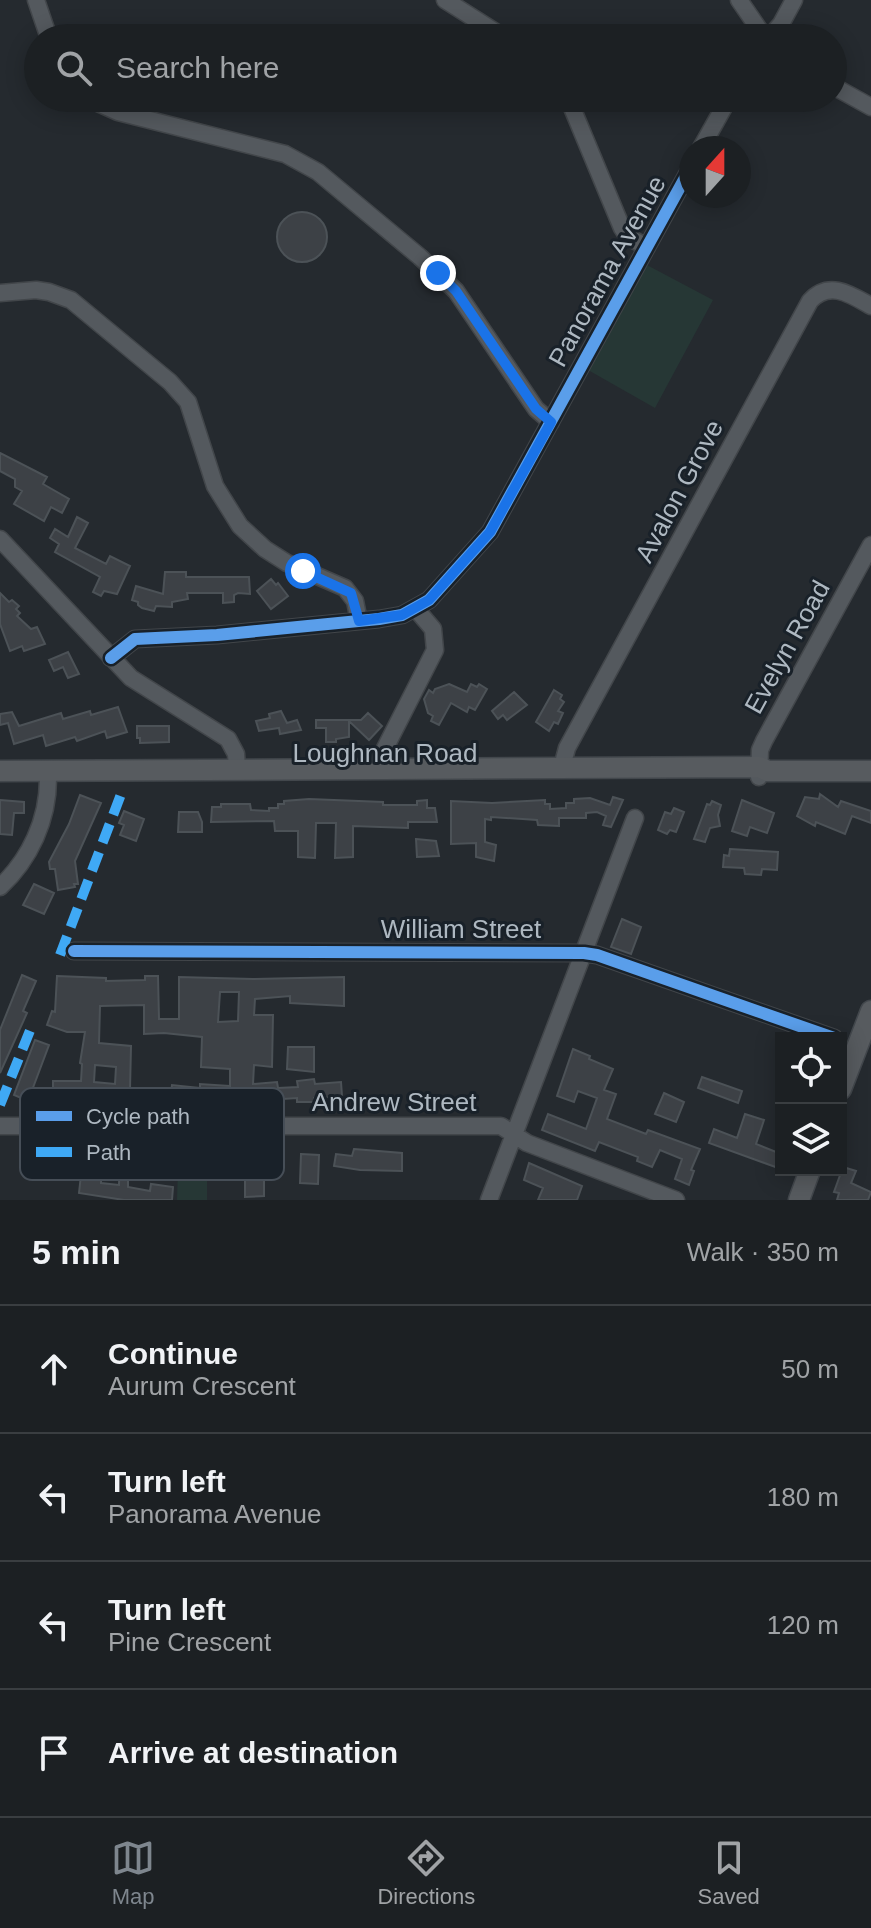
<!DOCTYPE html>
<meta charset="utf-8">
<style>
:root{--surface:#1c2023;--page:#25282b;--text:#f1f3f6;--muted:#a0a3a6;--line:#3a3e41;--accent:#7e868e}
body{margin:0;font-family:Arial,sans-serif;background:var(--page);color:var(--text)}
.controls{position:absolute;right:24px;bottom:24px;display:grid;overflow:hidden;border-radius:0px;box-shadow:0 4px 20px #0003}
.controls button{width:72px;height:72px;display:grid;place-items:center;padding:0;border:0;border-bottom:2px solid var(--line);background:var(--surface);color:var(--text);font:40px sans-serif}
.compass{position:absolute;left:679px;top:136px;width:72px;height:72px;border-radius:50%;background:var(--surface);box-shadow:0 4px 20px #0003;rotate:21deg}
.stop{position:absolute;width:24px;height:24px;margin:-18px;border:6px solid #1a73e8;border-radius:50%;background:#fff}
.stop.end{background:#1a73e8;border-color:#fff;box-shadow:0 2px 8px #0008}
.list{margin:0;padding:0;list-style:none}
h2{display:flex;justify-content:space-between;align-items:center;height:104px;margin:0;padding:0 32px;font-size:34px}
h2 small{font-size:26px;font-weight:400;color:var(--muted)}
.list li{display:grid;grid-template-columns:52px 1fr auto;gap:24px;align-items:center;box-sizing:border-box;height:128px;padding:0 32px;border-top:2px solid var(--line)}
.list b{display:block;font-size:30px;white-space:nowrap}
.list p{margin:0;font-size:26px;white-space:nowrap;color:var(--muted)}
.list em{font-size:26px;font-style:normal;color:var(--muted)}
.icon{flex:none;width:44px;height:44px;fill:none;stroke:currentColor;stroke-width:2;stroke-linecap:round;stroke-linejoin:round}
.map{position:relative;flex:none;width:871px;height:1200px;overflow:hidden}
.search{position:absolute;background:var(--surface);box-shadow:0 4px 20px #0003;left:24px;right:24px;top:24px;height:88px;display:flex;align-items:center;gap:20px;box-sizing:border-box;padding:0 28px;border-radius:44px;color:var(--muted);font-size:30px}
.sheet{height:616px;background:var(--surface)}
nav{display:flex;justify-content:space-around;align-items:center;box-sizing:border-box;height:112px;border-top:2px solid var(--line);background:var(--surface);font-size:22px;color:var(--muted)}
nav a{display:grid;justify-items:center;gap:4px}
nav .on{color:var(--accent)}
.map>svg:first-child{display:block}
</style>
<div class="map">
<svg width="871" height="1200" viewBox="0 0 871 1200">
<rect width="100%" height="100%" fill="#252a2f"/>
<path fill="#263735" d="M645,264L713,300L655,408L588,370Z
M179,1137H207V1200H177Z"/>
<path fill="#3d4146" stroke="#4c5257" stroke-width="2" fill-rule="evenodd" d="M277 237a25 25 0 1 1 50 0a25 25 0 1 1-50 0Z
M0,453L47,477L43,484L69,499L62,513L51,507L44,521L14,504L22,491L15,487V479L0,471Z
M77,517L88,523L75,548L106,564L110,556L130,566L117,594L104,591L101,596L93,592L100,577L55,552L59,544L50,538L55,529L68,537Z
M165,572H186V577H249L250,594L238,593L234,595V602L223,603V593H187L188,599L172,602V607L156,606L154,611L142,608L138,605V602L132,600L136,586L163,594Z
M271,579L276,585L278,583L288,596L271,609L257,591Z
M0,593L9,602L12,600L19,606L16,609L20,613L17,616L31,629L37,627L45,644L24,651L22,646L10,651L0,624Z
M68,652L79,674L68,678L63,667L54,671L49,660Z
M449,684L467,692L471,684L477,687L479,684L487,689L475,710L469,707L467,712L451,703L439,725L431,721L433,716L428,713L424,699L429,690L433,693L435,689Z
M554,690L562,695L560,699L564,702L558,711L563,713L558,724L554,722L549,731L536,722Z
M514,692L527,705L507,720L503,715L498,719L492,711Z
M118,707L127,732L107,738L105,731L77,741L75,737L46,746L43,735L14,744L8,723L0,725V714L12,712L19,726L61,713L63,719L90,711L91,715Z
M281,711L287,723L297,720L301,730L280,734L279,728L259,731L256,721L270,718L269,714Z
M368,713L382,726L369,740L349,721V737L336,739V742H326V728H316V720H361Z
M137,726H169V742L140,743V738H137Z
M820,794L838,807L841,801L871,811V823L852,816L845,834L816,822L815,826L797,816L805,797L819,799Z
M80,795L101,803L75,861L78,884H74L75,887L58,890L55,869H50L49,862L69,824Z
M613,797L623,800L611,827L603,825L606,816L597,812L586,813V818H559V826L538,825L537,820L491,817V820L485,819V842L496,845L494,861L476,857V843L451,844V801L492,803L545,800V804H550V809L566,808V803H574V799L590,798L610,805Z
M309,799L383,802V805H417V801L427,800V808H435L437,822H408V828L353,826V857L335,858L336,823H316L315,858L298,857V831H275L274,821L211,822L212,807H221V804H250L251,810L269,811V808H278V804H284V801Z
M0,800L24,802V813H14L12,835L0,834Z
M742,800L774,813L767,833L750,827L747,836L732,831Z
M712,801L721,805L718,815L720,826L710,828L705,842L694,839L707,804L710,805Z
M674,808L684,812L676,832L670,830L667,834L658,830L665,812L671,814Z
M124,811L144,819L136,841L120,835L124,825L119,823Z
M179,812H198L202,822V832H178Z
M416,839L436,841L439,856L417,857Z
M730,849L778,852L777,870L762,869L761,875L745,874L744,868L723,867L724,855L729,856Z
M34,884L54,893L44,914L23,905Z
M622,919L641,927L631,954L611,947Z
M22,975L36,981L23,1011L27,1013L0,1073V1030Z
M57,976L106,978V981L145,980V976H158L159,1019H179V977L253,979L344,977V1006L290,1003V996L255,999L254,1015H273L272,1067L254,1065L253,1084L277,1082L278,1088L298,1087L297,1081L314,1079L315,1084L341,1082L342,1096L314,1098V1102H297V1098L267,1100L191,1098V1102L170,1100L172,1085L200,1088V1084L230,1086V1069L201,1067L202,1037L164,1033L144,1034V1005L100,1006L99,1043L131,1046L130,1090L133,1108L112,1109V1105L80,1103V1101H53V1081H81L82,1064L80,1063L85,1032H67L47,1025L52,1011L55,1012ZM220,992H239L238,1021L218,1022ZM95,1065L116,1067L115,1084L94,1082Z
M35,1040L49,1045L28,1101L14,1095Z
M288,1047H314V1072L287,1069Z
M573,1049L590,1056L589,1059L613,1069L604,1090L616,1094L607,1119L646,1134L648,1130L700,1149L691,1170L694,1171L689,1185L675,1179L682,1159L660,1150L652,1167L637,1161L638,1157L599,1142L595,1151L542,1130L548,1114L586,1129L597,1098L578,1091L574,1102L557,1096Z
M702,1077L742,1091L738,1103L698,1088Z
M664,1093L684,1102L676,1122L655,1114Z
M745,1114L764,1120L756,1144L781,1154V1169L709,1143L714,1129L737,1138Z
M264,1149V1196L245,1197V1174L209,1177L208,1165L214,1164L213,1154Z
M354,1149L402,1153V1171L360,1170L334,1166L336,1154L352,1156Z
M81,1153L97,1154L96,1162H102L101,1183L119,1185L120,1153H141L174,1160L171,1172L141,1166L128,1168V1187L150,1191L151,1184L173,1187L172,1200H124L79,1193L81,1175L52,1174V1158L80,1159Z
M301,1154L319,1155L318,1184L300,1183Z
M529,1163L582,1186L577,1200H538L543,1188L524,1180Z
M843,1167L856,1171L851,1183L871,1192L868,1200H837L839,1193L834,1192Z"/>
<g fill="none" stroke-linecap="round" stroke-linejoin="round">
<defs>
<path id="minor" d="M36,0L49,38
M445,0L505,38
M739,0L765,38
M769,38L781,24L794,0
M833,86L871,107
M87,98L118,112L285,154L318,172L420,257L456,291L536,409L551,422
M568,98L622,228L628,237L647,247
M701,148L729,98
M0,293L36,290L49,292L71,300L170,382L188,402L215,486L240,526L265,549L287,563L345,588L355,601L359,621
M0,539L131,678L228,739L236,754L237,769
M111,658L135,639L217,635L379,619L402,615L429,600L490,532L691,167
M562,767L567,748L810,301C829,280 850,294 871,306
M375,768L435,650L433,629L416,609
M759,777L760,750L764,741L871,545
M0,887C30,859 48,820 48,779
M74,951L584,953L597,955L834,1038
M0,1126H501L527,1143L676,1200
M489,1200L635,818"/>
<path id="major" d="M0,771L759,767L768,771H871
M841,1089L871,1011
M799,1200L810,1170"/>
</defs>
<use href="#minor" stroke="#42464a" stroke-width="19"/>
<use href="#major" stroke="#42474c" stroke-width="23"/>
<use href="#minor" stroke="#54595e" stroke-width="16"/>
<use href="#major" stroke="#575b5f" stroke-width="20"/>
<path stroke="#3fa9f5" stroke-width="10" stroke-dasharray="20 10" stroke-linecap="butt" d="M60,955L123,789
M0,1105L33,1023"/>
<defs>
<path id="cycleway" d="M111,658L135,639L217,635L379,619L402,615L429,600L490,532L691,167
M74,951L584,953L597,955L834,1038"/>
</defs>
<use href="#cycleway" stroke="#192129" stroke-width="17"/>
<use href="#cycleway" stroke="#5a9eea" stroke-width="12"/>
</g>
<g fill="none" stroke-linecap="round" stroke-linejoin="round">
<path stroke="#1a73e8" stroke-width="10" d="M303,571L351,593L359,621L402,615L429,600L490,532L551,422L536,409L456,291L438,273"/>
</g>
<g text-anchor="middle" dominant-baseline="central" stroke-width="6" stroke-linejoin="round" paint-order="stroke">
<g font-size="26" fill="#aeb8c1" stroke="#192129">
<text transform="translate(607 271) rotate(-61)">Panorama Avenue</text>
<text transform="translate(679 491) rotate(-62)">Avalon Grove</text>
<text transform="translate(787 647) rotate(-61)">Evelyn Road</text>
<text x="385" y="753">Loughnan Road</text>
<text x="461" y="929">William Street</text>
<text x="394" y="1102">Andrew Street</text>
</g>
</g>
<rect x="20" y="1088" width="264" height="92" rx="12" fill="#192129" stroke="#464e57" stroke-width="2"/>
<rect x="36" y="1111" width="36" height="10" fill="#5a9eea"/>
<rect x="36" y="1147" width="36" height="10" fill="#3fa9f5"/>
<g font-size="22" fill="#aeb8c1">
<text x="86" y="1124">Cycle path</text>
<text x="86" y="1160">Path</text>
</g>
</svg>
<div class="controls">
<button><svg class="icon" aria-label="locate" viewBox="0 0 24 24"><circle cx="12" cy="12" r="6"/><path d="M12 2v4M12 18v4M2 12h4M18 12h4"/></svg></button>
<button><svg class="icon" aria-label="layers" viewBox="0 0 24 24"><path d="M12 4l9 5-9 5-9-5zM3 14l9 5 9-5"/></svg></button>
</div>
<svg class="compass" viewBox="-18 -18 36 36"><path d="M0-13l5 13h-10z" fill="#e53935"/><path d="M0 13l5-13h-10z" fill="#a0a3a6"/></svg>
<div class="stop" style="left:303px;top:571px"></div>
<div class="stop end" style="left:438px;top:273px"></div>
<div class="search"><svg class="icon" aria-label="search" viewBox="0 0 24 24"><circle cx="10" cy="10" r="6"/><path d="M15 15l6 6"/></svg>Search here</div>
</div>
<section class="sheet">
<h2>5 min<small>Walk · 350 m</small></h2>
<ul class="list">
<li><svg class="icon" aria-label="ahead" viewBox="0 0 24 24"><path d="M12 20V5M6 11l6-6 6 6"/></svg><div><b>Continue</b><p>Aurum Crescent</p></div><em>50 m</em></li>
<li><svg class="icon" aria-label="left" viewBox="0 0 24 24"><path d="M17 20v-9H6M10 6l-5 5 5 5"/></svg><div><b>Turn left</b><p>Panorama Avenue</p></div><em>180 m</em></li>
<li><svg class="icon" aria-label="left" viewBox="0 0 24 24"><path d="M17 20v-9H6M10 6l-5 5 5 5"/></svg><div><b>Turn left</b><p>Pine Crescent</p></div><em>120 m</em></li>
<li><svg class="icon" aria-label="arrive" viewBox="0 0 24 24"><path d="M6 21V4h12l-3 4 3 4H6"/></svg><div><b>Arrive at destination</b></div></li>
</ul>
</section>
<nav>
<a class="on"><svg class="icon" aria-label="map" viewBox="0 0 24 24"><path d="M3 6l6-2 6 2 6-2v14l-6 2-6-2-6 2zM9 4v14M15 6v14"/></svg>Map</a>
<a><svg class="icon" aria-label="directions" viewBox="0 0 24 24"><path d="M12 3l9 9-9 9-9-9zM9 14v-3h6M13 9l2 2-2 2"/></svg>Directions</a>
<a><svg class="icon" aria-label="saved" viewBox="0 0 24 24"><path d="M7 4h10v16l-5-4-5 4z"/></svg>Saved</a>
</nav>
